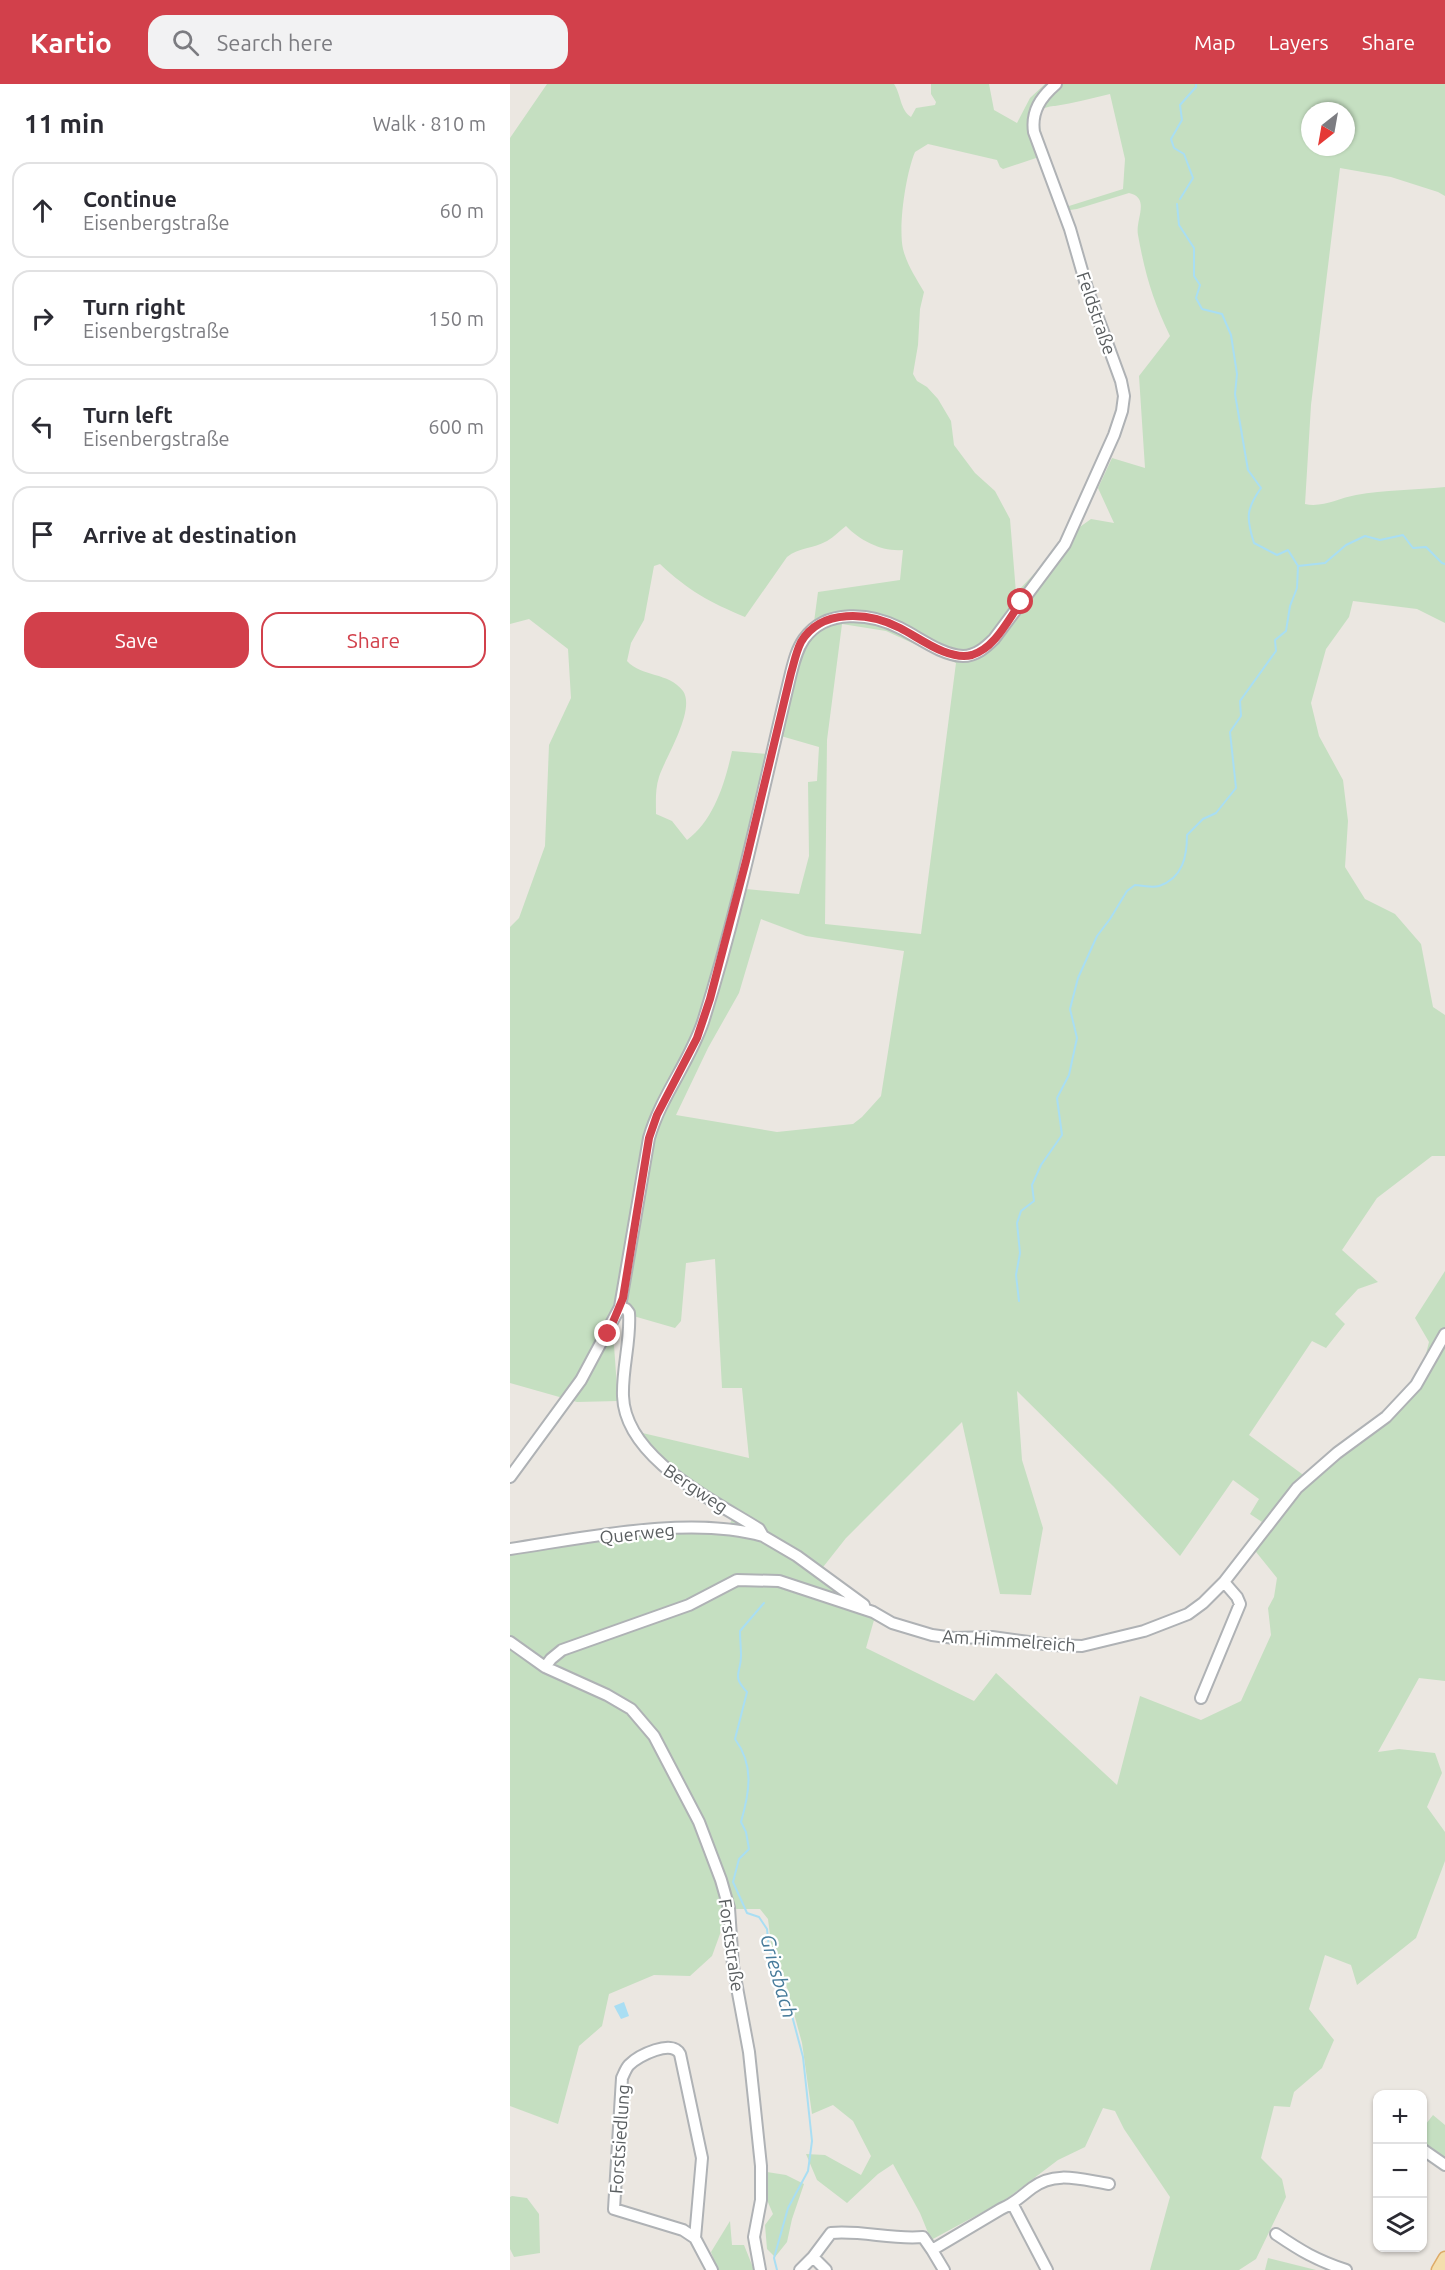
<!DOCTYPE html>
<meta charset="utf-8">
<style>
:root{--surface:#fff;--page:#f2f2f3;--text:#2b2b33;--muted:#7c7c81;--line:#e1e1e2;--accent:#d2404b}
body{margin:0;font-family:Ubuntu,sans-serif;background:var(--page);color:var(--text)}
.controls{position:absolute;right:18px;bottom:18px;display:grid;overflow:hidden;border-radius:12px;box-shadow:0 2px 4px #0004}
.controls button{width:54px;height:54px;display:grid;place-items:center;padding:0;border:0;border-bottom:2px solid var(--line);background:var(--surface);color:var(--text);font:30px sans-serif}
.compass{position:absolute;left:791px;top:18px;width:54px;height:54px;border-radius:50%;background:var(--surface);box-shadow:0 2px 4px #0004;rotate:211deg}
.stop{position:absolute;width:18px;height:18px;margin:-14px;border:4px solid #d2404b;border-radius:50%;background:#fff}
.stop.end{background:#d2404b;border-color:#fff;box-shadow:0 2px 6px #0008}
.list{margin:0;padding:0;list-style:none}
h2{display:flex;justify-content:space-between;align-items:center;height:78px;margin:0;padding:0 24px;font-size:26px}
h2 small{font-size:20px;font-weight:400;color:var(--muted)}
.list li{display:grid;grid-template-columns:39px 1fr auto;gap:18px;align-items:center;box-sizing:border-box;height:96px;margin:0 12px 12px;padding:0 12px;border:2px solid var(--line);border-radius:18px}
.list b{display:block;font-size:22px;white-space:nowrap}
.list p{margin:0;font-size:20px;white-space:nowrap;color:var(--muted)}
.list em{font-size:20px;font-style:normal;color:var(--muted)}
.actions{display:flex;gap:12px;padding:18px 24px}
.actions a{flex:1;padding:14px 0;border:2px solid var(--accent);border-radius:18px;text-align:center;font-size:21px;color:var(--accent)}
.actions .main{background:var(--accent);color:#fff}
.icon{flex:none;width:33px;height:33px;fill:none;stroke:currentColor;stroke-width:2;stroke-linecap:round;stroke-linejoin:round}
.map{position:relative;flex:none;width:935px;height:2186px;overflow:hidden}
header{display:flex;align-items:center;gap:36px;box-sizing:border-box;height:84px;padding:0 30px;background:var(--accent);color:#fff}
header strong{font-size:28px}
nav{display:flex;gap:33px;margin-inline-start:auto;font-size:21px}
.search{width:420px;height:54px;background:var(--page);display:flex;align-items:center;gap:15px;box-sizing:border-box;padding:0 21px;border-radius:18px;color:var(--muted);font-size:22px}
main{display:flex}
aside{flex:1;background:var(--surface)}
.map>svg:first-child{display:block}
</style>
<header>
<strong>Kartio</strong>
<div class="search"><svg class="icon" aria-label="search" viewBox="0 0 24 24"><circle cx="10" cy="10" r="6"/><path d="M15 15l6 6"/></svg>Search here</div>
<nav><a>Map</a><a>Layers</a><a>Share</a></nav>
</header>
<main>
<aside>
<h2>11 min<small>Walk · 810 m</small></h2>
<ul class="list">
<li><svg class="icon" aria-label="ahead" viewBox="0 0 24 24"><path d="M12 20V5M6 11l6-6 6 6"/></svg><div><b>Continue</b><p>Eisenbergstraße</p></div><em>60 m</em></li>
<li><svg class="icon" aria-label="right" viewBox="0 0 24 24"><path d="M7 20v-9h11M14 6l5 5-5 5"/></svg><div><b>Turn right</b><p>Eisenbergstraße</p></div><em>150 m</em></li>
<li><svg class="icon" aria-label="left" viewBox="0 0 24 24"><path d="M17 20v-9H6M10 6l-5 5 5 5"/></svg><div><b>Turn left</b><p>Eisenbergstraße</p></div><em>600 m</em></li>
<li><svg class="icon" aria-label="arrive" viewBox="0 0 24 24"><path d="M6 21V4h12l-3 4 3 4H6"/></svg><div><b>Arrive at destination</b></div></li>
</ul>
<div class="actions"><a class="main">Save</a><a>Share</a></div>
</aside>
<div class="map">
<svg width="935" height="2186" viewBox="0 0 935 2186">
<rect width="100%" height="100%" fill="#ebe7e1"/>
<path fill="#c5dfc1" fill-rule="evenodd" d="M37,0H384C391,10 390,26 401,33L406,24L425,21L426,18L421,10V0H479L484,26L507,39L520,14L535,0L539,2C515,28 518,42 529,73L493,85L490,83L487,76L418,60L405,68C396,89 388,142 393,165C397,181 406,194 414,208L410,225L408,261L403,290L407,297L417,303L428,315L441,337L444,361L465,389L485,407L500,435L506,509L540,473L559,443L567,445L581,435L604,439L588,404L602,374L635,384L629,292L660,252C643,217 635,190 628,151C625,135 641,114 619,109L567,125L560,126L555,123C546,101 521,51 528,29C531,17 542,8 551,0H935V112L928,108L881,93L830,84L801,321L795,420C812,424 829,414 846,411C874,406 906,406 935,403V539L907,525L843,517L839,533L816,565L801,619L809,652L833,696L838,737L835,783L855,815L885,830L911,860L923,923L935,931V1072H922L867,1114L832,1166L868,1198L848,1205L825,1230L835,1240L816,1264L802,1257L739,1351L792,1390L800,1398L828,1374L873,1342L918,1293L913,1282L919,1258L905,1234L935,1187V1597L909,1594L868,1668L889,1665L925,1669L932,1689L917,1723L935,1748V1777L906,1854L847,1901L841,1881L815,1871L799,1925L824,1956L812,1984L784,2008L780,2023L764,2022L751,2074L772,2095L776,2113L746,2175L729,2186H640L660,2113L614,2045L605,2027L593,2024L575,2063L548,2076L495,2116L421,2156L410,2129L383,2080L368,2090L337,2119L307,2096L296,2070L315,2071L351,2091L361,2072L343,2037L323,2021L302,2030L292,1959L275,1896L266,1898L258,1835L250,1825H216L210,1850L202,1872L180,1892L144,1891L99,1910L92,1942L69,1962L48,2040L0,2022V1469L153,1449H209L218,1443L223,1434L177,1408L124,1347L239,1374L232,1304H212L205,1175L176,1179L171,1237L165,1244L106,1227L102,1234L108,1317L67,1318L0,1299V843L9,834L35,762L39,661L61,614L58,565L19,535L0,540V54ZM600,10L615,75L613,105L559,122C550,111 521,37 532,26C535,23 541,22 545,22C564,19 582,14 600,10ZM800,27H836V63H800ZM336,442C350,457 373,468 393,466L390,496L308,508L304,538L288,557L284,568L264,650L309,663L307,697L298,698L299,772L289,810L226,804L258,670L222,667C215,699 204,736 177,756L162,737L146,730C146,717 145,706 149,693C155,674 186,626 173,607C159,588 131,593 117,577L121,559L134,536L144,482L150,480C179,507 199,518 235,533L277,473C289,463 303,465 317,457C324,453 329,447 336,442ZM332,540L376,547L446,579L411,850L315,840L317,656ZM251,835L296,852L394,867L371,1012L352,1033L343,1040L267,1048L166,1031L198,964L229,909ZM507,1307L603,1402L670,1472L723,1396L749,1415L740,1430L752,1438L738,1458L767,1494L764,1513L758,1524L761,1551L731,1617L691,1636L630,1612L607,1701L486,1589L464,1617L356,1564L364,1536L306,1492L336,1454L452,1338L490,1510L521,1511L533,1444L512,1376Z
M923,2031L935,2041V2077L913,2062L912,2045Z
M257,2088L276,2091L294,2100L282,2135L277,2158L265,2173L257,2165L255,2141L263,2130L257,2116Z
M2,2112L17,2114L29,2130L30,2169L4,2173L0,2165V2113Z
M220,2137L222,2161H234L244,2186H208L201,2168Z
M758,2174L806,2186H755Z"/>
<path fill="#a9def3" d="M114,1918L119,1932L111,1935L104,1922Z"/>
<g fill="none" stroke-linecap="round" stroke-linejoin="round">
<path stroke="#a9def3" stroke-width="2" d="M670,115L683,94L674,70L664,64L661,55L672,36L670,21L686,3V0
M788,482L815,479L836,461L855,452L870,456L893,451L903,464L916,463L932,479L935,480
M509,1217L506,1191L510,1169L507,1139L511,1127L524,1117L522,1101L531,1081L552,1051L547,1014L559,991L567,954L560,925L568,894L587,852L600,835L617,807L625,801C632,802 643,804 649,802C673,794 677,772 677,751L693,735L706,729L726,704L720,648L731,632L730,617L766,567L765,556L776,547L780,522L787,504L788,482L778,466L767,471L744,459C736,434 736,425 751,404L738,386L725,310L727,290L721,251L712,230L692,225L686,214L690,201L684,192V164L669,141L667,120
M254,1519L230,1547C230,1555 231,1564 231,1572C231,1590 221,1591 237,1608L225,1655C244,1681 240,1707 231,1738L236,1748L239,1765L229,1775L223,1798L237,1829L249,1833L257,1845L259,1865L273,1908L281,1928L293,1973L302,2057L298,2087L278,2124L264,2174L267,2186"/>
<defs>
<path id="minor" d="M110,1223L116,1225L119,1229C121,1257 112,1284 113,1312C115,1374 203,1416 249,1445L253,1452L287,1472L354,1521
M0,1393L71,1296L110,1223L139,1054C151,1012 179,979 193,938C229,824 253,705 281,589C284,577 287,565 294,555C316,524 361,529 390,544C410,554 431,571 453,572C466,572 476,563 484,555L555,460L604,351L612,327L614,312L611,297L577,204L560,145L524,48C521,27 531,13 546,0
M0,1465C75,1454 180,1431 253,1452
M0,1558L35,1583L97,1611L121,1625L144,1652L189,1738L211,1796L219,1824L223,1882L239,1968L251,2082V2116L244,2153L250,2186
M35,1583L41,1575L52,1566L179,1521L227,1496L269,1497L363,1528L382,1539L422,1551L444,1554L482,1553L542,1561L572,1562L634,1547L678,1530L693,1519L714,1498L787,1404L827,1369L876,1333L906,1301L935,1250
M691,1614L730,1520L727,1513L714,1498
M912,2065L935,2081
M503,2121L537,2186
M766,2150C791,2167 806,2176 836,2186
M185,2154L192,2074L170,1970C162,1955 129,1971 119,1981C116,1984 114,1990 112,1994L104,2125L173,2146L185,2154L202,2186
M303,2173L316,2186
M290,2186L303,2173L321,2149C352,2146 382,2156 413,2153L422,2166
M434,2186L422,2166L491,2125C505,2119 510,2113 522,2104C545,2086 572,2096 599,2100"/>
<path id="major" d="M928,2186L935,2174"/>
</defs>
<use href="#minor" stroke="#afb2b5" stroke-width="14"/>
<use href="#major" stroke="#deab67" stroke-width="15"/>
<use href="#minor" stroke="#fff" stroke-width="10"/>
<use href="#major" stroke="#f4dead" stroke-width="12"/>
</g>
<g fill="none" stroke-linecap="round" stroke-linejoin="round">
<path stroke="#d2404b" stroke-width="8" d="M98,1250L113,1214L139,1054L147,1031L187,954L200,915L236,777L281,589C284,579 286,568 291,558C311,524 359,528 390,544C410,554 438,577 462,571C485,564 498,536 511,518"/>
</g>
<g text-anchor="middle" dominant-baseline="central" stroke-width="4.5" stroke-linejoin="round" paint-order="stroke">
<g font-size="18" fill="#5a5e60" stroke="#fff">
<text transform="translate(587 229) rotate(71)">Feldstraße</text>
<text transform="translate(186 1404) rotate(34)">Bergweg</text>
<text transform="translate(127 1449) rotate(-6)">Querweg</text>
<text transform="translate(499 1556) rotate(4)">Am Himmelreich</text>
<text transform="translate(222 1861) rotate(82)">Forststraße</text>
<text transform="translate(109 2055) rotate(-86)">Forstsiedlung</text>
</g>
<g font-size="20" font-style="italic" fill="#477b9a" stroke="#fff">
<text transform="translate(269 1892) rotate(74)">Griesbach</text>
</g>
</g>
</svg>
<div class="controls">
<button>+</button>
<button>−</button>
<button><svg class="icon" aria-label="layers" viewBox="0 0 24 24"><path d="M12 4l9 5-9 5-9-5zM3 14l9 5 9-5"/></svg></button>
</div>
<svg class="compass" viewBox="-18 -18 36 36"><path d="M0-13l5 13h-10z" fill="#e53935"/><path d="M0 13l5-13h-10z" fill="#7c7c81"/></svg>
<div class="stop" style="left:511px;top:518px"></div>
<div class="stop end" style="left:98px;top:1250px"></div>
</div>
</main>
